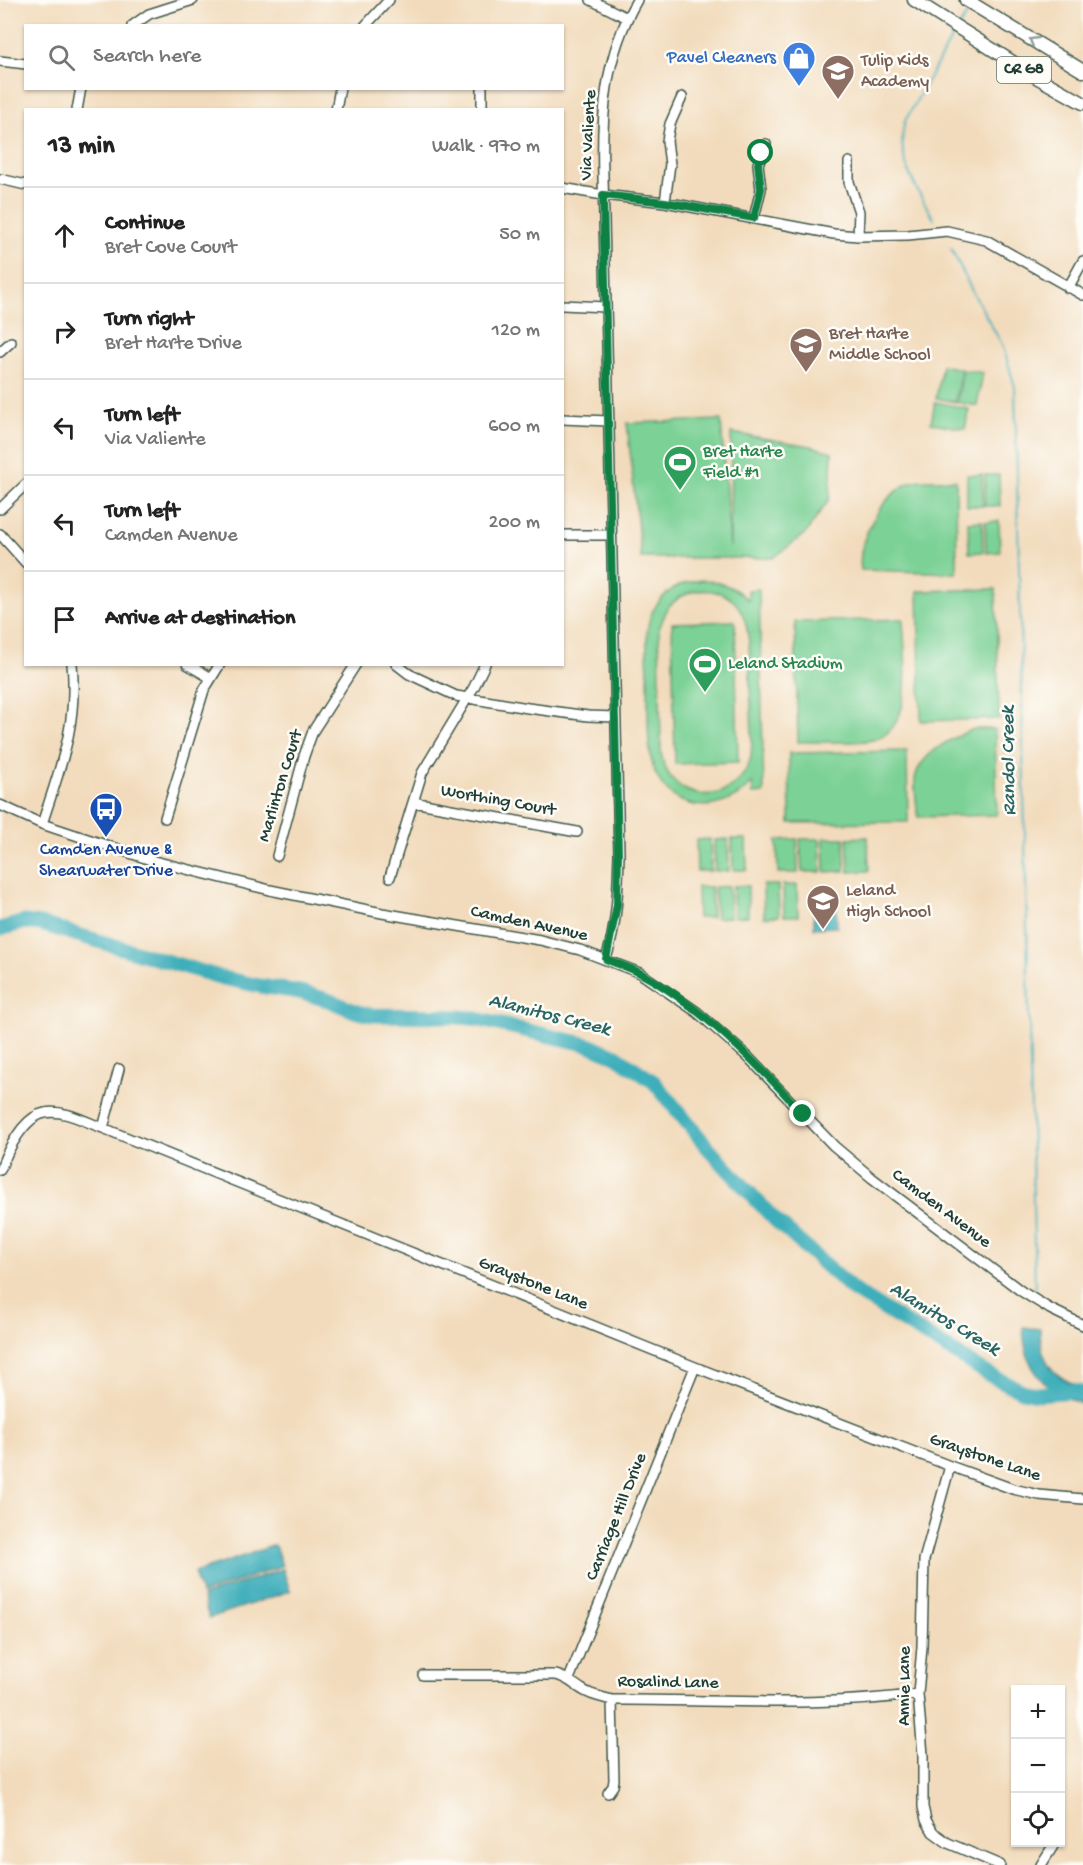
<!DOCTYPE html>
<meta charset="utf-8">
<style>
:root{--surface:#fff;--page:#f6f6f6;--text:#222;--muted:#767676;--line:#e0e0e0}
body{margin:0;font-family:"Gochi Hand",sans-serif;background:var(--page);color:var(--text)}
.controls{position:absolute;right:18px;bottom:18px;display:grid;overflow:hidden;border-radius:0px;box-shadow:0 2px 4px #0004}
.controls button{width:54px;height:54px;display:grid;place-items:center;padding:0;border:0;border-bottom:2px solid var(--line);background:var(--surface);color:var(--text);font:30px sans-serif}
.stop{position:absolute;width:18px;height:18px;margin:-14px;border:4px solid #0b8043;border-radius:50%;background:#fff}
.stop.end{background:#0b8043;border-color:#fff;box-shadow:0 2px 6px #0008}
.list{margin:0;padding:0;list-style:none}
h2{display:flex;justify-content:space-between;align-items:center;height:78px;margin:0;padding:0 24px;font-size:26px}
h2 small{font-size:20px;font-weight:400;color:var(--muted)}
.list li{display:grid;grid-template-columns:39px 1fr auto;gap:18px;align-items:center;box-sizing:border-box;height:96px;padding:0 24px;border-top:2px solid var(--line)}
.list b{display:block;font-size:22px;white-space:nowrap}
.list p{margin:0;font-size:20px;white-space:nowrap;color:var(--muted)}
.list em{font-size:20px;font-style:normal;color:var(--muted)}
.icon{flex:none;width:33px;height:33px;fill:none;stroke:currentColor;stroke-width:2;stroke-linecap:round;stroke-linejoin:round}
.map{position:relative;flex:none;width:1083px;height:1865px;overflow:hidden}
.search{position:absolute;background:var(--surface);box-shadow:0 2px 4px #0004;left:24px;top:24px;width:540px;height:66px;display:flex;align-items:center;gap:15px;box-sizing:border-box;padding:0 21px;border-radius:0px;color:var(--muted);font-size:22px}
.panel{position:absolute;background:var(--surface);box-shadow:0 2px 4px #0004;left:24px;top:108px;width:540px;height:558px;border-radius:0px}
.map>svg:first-child{display:block}
</style>
<div class="map">
<svg width="1083" height="1865" viewBox="0 0 1083 1865">
<rect width="100%" height="100%" fill="#fdfcf7"/>
<filter id="ink" filterUnits="userSpaceOnUse"><feTurbulence type="fractalNoise" baseFrequency=".0167" numOctaves="2"/><feDisplacementMap in="SourceGraphic" scale="12" xChannelSelector="R" yChannelSelector="G"/><feConvolveMatrix kernelMatrix="1 2 1 2 8 2 1 2 1" color-interpolation-filters="sRGB"/></filter>
<filter id="wash" filterUnits="userSpaceOnUse"><feTurbulence type="fractalNoise" baseFrequency=".008" numOctaves="4" result="noise"/><feDisplacementMap in="SourceGraphic" scale="24" xChannelSelector="R" yChannelSelector="G"/><feGaussianBlur stdDeviation="1.35" result="paint"/><feColorMatrix in="noise" values="0 0 0 0 0 0 0 0 0 0 0 0 0 0 0 0 0 1.4 0 .05"/><feComposite in="paint" operator="in"/></filter>
<g filter="url(#wash)">
<rect width="100%" height="100%" fill="#f2dbbc"/>
<path fill="#7bd196" stroke="#4d8765" stroke-width="1.5" fill-rule="evenodd" d="M942,365L961,369L955,402L936,398Z
M963,370L983,373L977,406L957,402Z
M935,402L969,409L965,429L931,423Z
M721,420L730,547L731,433L811,446L832,452L830,498L806,533L773,558H641L627,423Z
M967,475H982L983,506H967Z
M985,475H999L1000,506H985Z
M956,480L957,573L861,570C856,540 882,496 909,483C918,478 945,480 956,480Z
M982,521L983,552L969,553L968,522Z
M999,521L1000,552L986,553L985,522Z
M702,580C721,581 735,587 748,600V590L759,589L764,793L753,794L752,783C724,815 673,815 655,772C645,749 649,702 648,677C648,660 645,642 648,626C649,621 651,614 654,609C664,591 682,582 702,580ZM695,591C756,585 749,645 750,687C751,710 753,734 751,757C737,810 667,806 661,751L659,629L668,607L680,597Z
M996,589L999,719L921,721L918,591Z
M903,619C904,653 916,718 881,737C867,745 816,741 798,742L795,622Z
M735,621L738,762L675,764L672,623Z
M974,729H995L997,815L918,817C917,805 914,791 915,779C919,754 953,737 974,729Z
M907,751L908,822L790,823L789,753Z
M868,837L869,871L849,872L847,838Z
M824,838H844L845,871L825,872Z
M710,839L711,871H697L696,840Z
M728,839L729,871H715L714,840Z
M732,839H746L747,870H733Z
M797,839L798,873H778L777,840Z
M800,839H820L821,872H802Z
M763,885H778L779,916L764,917Z
M783,885H797L798,916H784Z
M729,886L730,917L716,918L714,887Z
M733,886H748V916L734,917Z
M697,887H711L712,917L698,918Z"/>
<path fill="#3eaeba" stroke="#2e7677" stroke-width="1.5" d="M836,898L837,927L814,928L813,899Z
M1023,1327L1040,1329C1040,1360 1052,1378 1083,1387V1405C1043,1388 1025,1372 1023,1327Z
M275,1545L282,1566L201,1594L194,1573Z
M283,1569L290,1591L209,1618L202,1596Z"/>
<g fill="none" stroke-linecap="round" stroke-linejoin="round">
<path stroke="#3eaeba" stroke-width="2" d="M960,25L972,7
M934,219C917,190 894,157 905,121L955,32
M951,248L972,291L1003,346L1015,387L1035,1289"/>
<path stroke="#3eaeba" stroke-width="15" d="M0,929L24,922L41,924L223,978L260,986L300,992L328,1000L357,1012L372,1015L441,1016L472,1018L589,1045L616,1056L654,1082L708,1148L774,1219L853,1290L990,1375L1022,1391L1036,1394L1076,1391L1083,1393"/>
</g>
</g>
<g filter="url(#ink)">
<g fill="none" stroke-linecap="round" stroke-linejoin="round">
<defs>
<path id="minor" d="M591,0L627,18
M132,26L149,14L193,0
M365,26L389,0
M0,61L26,64
M77,110L81,88
M336,110L340,88
M482,110V88
M849,162V182L859,212L858,236
M0,179L26,185
M562,188L603,195L665,202L834,234L858,236L908,235L947,231L986,240L1083,295
M665,202L670,164L667,141L670,124L682,97
M754,218L761,189L758,164L766,144
M1068,288L1083,261
M562,305L606,307
M0,352L11,342
M562,419L608,421
M0,509L26,484
M0,534L26,563
M562,535H611
M187,664L211,678
M396,664L409,674L456,696L528,708L588,716L615,717
M413,802L577,832
M0,805L42,824L154,861L270,890L382,913L540,940L580,950L640,973L697,1012L747,1056L834,1146L872,1178L1021,1291L1050,1309L1083,1325
M165,818L204,690L220,664
M42,824C60,768 78,725 72,664
M277,856L304,756L313,731L356,664
M390,877L422,773L474,687L485,664
M606,959C617,925 618,890 619,854L603,176C601,113 605,55 637,0
M103,1128L119,1069
M0,1170C7,1152 23,1117 45,1113C63,1109 86,1122 103,1128L695,1367L950,1466L1013,1489L1039,1495L1083,1499
M950,1466L924,1560L922,1647L918,1694L923,1755V1807L926,1820L933,1832L948,1843L1000,1865
M423,1675H556C568,1678 573,1684 583,1690C592,1696 602,1697 612,1700C714,1699 817,1708 918,1694
M569,1679L695,1367
M608,1793L613,1786L614,1780L612,1700
M1041,1865L1053,1846"/>
<path id="major" d="M914,0L1038,78L1083,103
M966,0L1083,71"/>
</defs>
<use href="#minor" stroke="#3f5548" stroke-width="12"/>
<use href="#major" stroke="#3f5548" stroke-width="15"/>
<use href="#minor" stroke="#fff" stroke-width="9"/>
<use href="#major" stroke="#fff" stroke-width="12"/>
</g>
<defs><path id="oneway-chevron" d="M-2-3.5L2.5 0L-2 3.5" fill="none" stroke-width="1.6" stroke-linecap="round" stroke-linejoin="round" transform="scale(1.5)"/></defs>
<use stroke="#8f9e9a" href="#oneway-chevron" transform="translate(1033 41) rotate(-149)"/>
</g>
<g fill="none" stroke-linecap="round" stroke-linejoin="round" filter="url(#ink)">
<path stroke="#0b8043" stroke-width="8" d="M761,153L758,164L761,189L754,218L665,202L603,195L618,854L617,905L606,959C617,964 629,967 640,973C697,1003 760,1065 803,1114"/>
</g>
<defs>
<symbol id="shop-pin" viewBox="-11 -11 22 30"><path d="M0 17L-7.5 6A9.5 9.5 0 1 1 7.5 6Z" fill="#3f7fe0" stroke="#fdfcf7"/><path d="M-5-2.5h2.3a2.7 3.5 0 0 1 5.4 0H5L5.5 6h-11ZM-1.5-2.5h3a1.5 2.3 0 0 0-3 0Z" fill="#fff"/></symbol>
<symbol id="school-pin" viewBox="-11 -11 22 30"><path d="M0 17L-7.5 6A9.5 9.5 0 1 1 7.5 6Z" fill="#8d6e63" stroke="#fdfcf7"/><path d="M0-5L7-2L0 1L-7-2ZM-4 1L0 2.5L4 1V4Q0 6-4 4Z" fill="#fff"/></symbol>
<symbol id="stadium-pin" viewBox="-11 -11 22 30"><path d="M0 17L-7.5 6A9.5 9.5 0 1 1 7.5 6Z" fill="#2e9e5b" stroke="#fdfcf7"/><path d="M0-5a6.5 5 0 1 0 0 10a6.5 5 0 1 0 0-10ZM-3.5-1.8h7v3.6h-7Z" fill="#fff"/></symbol>
<symbol id="bus-pin" viewBox="-11 -11 22 30"><path d="M0 17L-7.5 6A9.5 9.5 0 1 1 7.5 6Z" fill="#1a4fb4" stroke="#fdfcf7"/><path d="M-5-6H5V4H4V6H2V4H-2V6H-4V4H-5ZM-3.5-4V0h7V-4ZM-3.5 1.2v1.5H-2V1.2ZM2 1.2v1.5H3.5V1.2Z" fill="#fff"/></symbol>
</defs>
<g fill-rule="evenodd">
<use href="#shop-pin" x="780" y="39" width="38" height="52"/>
<use href="#school-pin" x="819" y="52" width="38" height="52"/>
<use href="#school-pin" x="787" y="325" width="38" height="52"/>
<use href="#stadium-pin" x="661" y="443" width="38" height="52"/>
<use href="#stadium-pin" x="686" y="645" width="38" height="52"/>
<use href="#bus-pin" x="87" y="790" width="38" height="52"/>
<use href="#school-pin" x="804" y="882" width="38" height="52"/>
</g>
<g text-anchor="middle" dominant-baseline="central" stroke-width="5" stroke-linejoin="round" paint-order="stroke">
<rect fill="#fdfcf7" stroke="#62766e" stroke-width="1.5" x="997" y="57" width="54" height="26" rx="4.5"/>
<g font-size="16" font-weight="bold" fill="#1f3d34">
<text x="1024" y="70">CR G8</text>
</g>
<g font-size="18" fill="#366cbe" stroke="#fdfcf7" text-anchor="end">
<text x="776" y="58">Pavel Cleaners</text>
</g>
<g font-size="18" fill="#785e54" stroke="#fdfcf7" text-anchor="start">
<text x="861" y="61">Tulip Kids<tspan x="861" dy="21">Academy</tspan></text>
<text x="829" y="334">Bret Harte<tspan x="829" dy="21">Middle School</tspan></text>
<text x="846" y="891">Leland<tspan x="846" dy="21">High School</tspan></text>
</g>
<g font-size="18" fill="#1f3d34" stroke="#fdfcf7">
<text transform="translate(589 135) rotate(-87)">Via Valiente</text>
<text transform="translate(281 786) rotate(-73)">Marlinton Court</text>
<text transform="translate(498 801) rotate(10)">Worthing Court</text>
<text transform="translate(529 924) rotate(12)">Camden Avenue</text>
<text transform="translate(941 1209) rotate(37)">Camden Avenue</text>
<text transform="translate(533 1284) rotate(22)">Graystone Lane</text>
<text transform="translate(985 1458) rotate(19)">Graystone Lane</text>
<text transform="translate(617 1517) rotate(-68)">Carriage Hill Drive</text>
<text transform="translate(668 1683) rotate(1)">Rosalind Lane</text>
<text transform="translate(905 1686) rotate(-90)">Annie Lane</text>
</g>
<g font-size="18" fill="#27864d" stroke="#fdfcf7" text-anchor="start">
<text x="703" y="452">Bret Harte<tspan x="703" dy="21">Field #1</tspan></text>
<text x="728" y="664">Leland Stadium</text>
</g>
<g font-size="18" fill="#164399" stroke="#fdfcf7">
<text x="106" y="850">Camden Avenue &amp;<tspan x="106" dy="21">Shearwater Drive</tspan></text>
</g>
<g font-size="20" font-style="italic" fill="#2a6563" stroke="#fdfcf7">
<text transform="translate(1010 761) rotate(-91)">Randol Creek</text>
<text transform="translate(549 1016) rotate(14)">Alamitos Creek</text>
<text transform="translate(944 1320) rotate(31)">Alamitos Creek</text>
</g>
</g>
</svg>
<div class="controls">
<button>+</button>
<button>−</button>
<button><svg class="icon" aria-label="locate" viewBox="0 0 24 24"><circle cx="12" cy="12" r="6"/><path d="M12 2v4M12 18v4M2 12h4M18 12h4"/></svg></button>
</div>
<div class="stop" style="left:761px;top:153px"></div>
<div class="stop end" style="left:803px;top:1114px"></div>
<div class="search"><svg class="icon" aria-label="search" viewBox="0 0 24 24"><circle cx="10" cy="10" r="6"/><path d="M15 15l6 6"/></svg>Search here</div>
<section class="panel">
<h2>13 min<small>Walk · 970 m</small></h2>
<ul class="list">
<li><svg class="icon" aria-label="ahead" viewBox="0 0 24 24"><path d="M12 20V5M6 11l6-6 6 6"/></svg><div><b>Continue</b><p>Bret Cove Court</p></div><em>50 m</em></li>
<li><svg class="icon" aria-label="right" viewBox="0 0 24 24"><path d="M7 20v-9h11M14 6l5 5-5 5"/></svg><div><b>Turn right</b><p>Bret Harte Drive</p></div><em>120 m</em></li>
<li><svg class="icon" aria-label="left" viewBox="0 0 24 24"><path d="M17 20v-9H6M10 6l-5 5 5 5"/></svg><div><b>Turn left</b><p>Via Valiente</p></div><em>600 m</em></li>
<li><svg class="icon" aria-label="left" viewBox="0 0 24 24"><path d="M17 20v-9H6M10 6l-5 5 5 5"/></svg><div><b>Turn left</b><p>Camden Avenue</p></div><em>200 m</em></li>
<li><svg class="icon" aria-label="arrive" viewBox="0 0 24 24"><path d="M6 21V4h12l-3 4 3 4H6"/></svg><div><b>Arrive at destination</b></div></li>
</ul>
</section>
</div>
